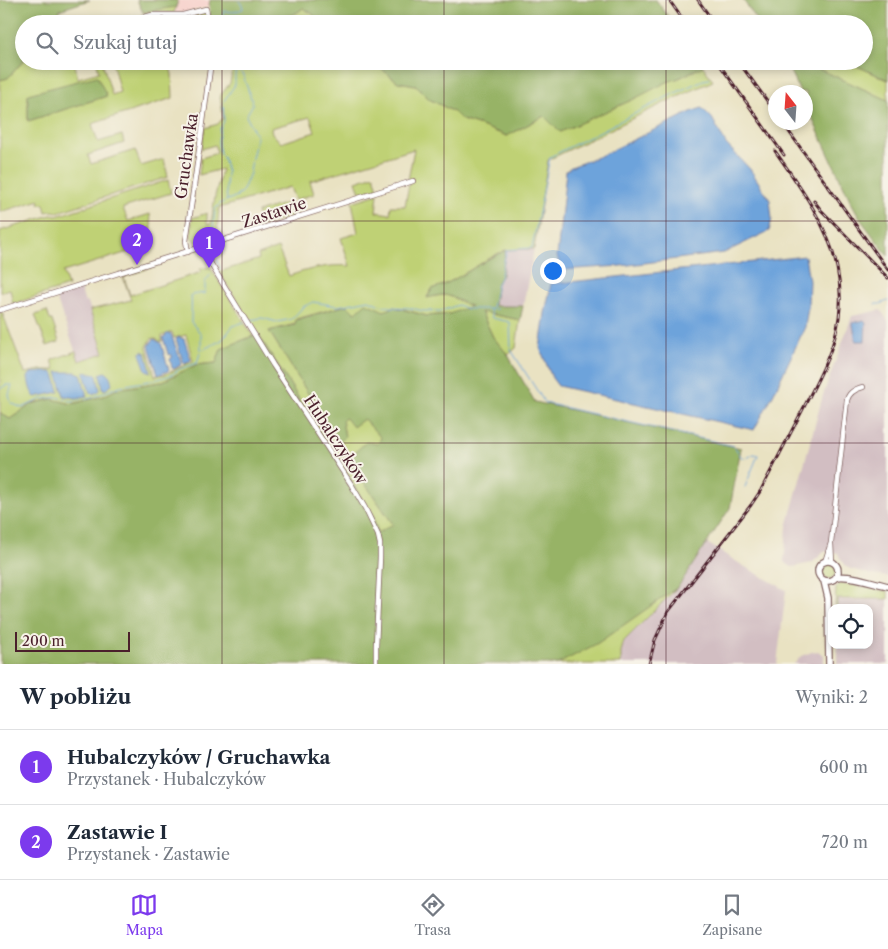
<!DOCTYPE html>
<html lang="pl">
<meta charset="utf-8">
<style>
:root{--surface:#fff;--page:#f6f6f7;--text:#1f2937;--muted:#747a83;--line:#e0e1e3;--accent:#7c3aed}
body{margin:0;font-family:"Libre Caslon Text",serif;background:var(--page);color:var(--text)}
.controls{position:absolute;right:15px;bottom:15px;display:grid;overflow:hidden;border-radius:10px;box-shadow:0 2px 8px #0003}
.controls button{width:45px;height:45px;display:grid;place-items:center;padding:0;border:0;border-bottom:1px solid var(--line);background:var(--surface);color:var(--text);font:25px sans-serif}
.compass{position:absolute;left:768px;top:85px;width:45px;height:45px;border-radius:50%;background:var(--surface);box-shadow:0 2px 8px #0003;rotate:343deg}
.scale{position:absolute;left:15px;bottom:12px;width:115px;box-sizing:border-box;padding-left:5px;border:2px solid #4a1f2b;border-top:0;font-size:14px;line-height:18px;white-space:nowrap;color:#4a1f2b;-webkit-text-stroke:4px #f7f3e8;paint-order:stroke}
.you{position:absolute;left:552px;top:270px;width:18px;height:18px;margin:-12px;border:4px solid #fff;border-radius:50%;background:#1a73e8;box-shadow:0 0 0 8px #1a73e833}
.badge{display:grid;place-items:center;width:32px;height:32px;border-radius:50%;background:var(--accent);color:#fff;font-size:16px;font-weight:700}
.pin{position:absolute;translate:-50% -41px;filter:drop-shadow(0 1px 2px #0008)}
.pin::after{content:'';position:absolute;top:26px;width:18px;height:15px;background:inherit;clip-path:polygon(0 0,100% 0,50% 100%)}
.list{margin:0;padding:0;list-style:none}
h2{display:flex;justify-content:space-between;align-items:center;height:65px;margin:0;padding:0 20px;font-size:21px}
h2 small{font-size:16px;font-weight:400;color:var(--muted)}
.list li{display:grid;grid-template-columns:32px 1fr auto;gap:15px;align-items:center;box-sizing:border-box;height:75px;padding:0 20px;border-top:1px solid var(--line)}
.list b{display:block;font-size:19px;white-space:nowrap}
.list p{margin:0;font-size:16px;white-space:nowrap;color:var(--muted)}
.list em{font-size:16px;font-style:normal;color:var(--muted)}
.icon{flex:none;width:28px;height:28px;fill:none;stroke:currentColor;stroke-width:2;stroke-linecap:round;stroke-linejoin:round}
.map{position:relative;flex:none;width:888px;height:664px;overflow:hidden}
.search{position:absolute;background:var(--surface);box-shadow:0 2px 8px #0003;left:15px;right:15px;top:15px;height:55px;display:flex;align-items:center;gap:12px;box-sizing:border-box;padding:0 18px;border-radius:28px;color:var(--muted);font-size:19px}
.sheet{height:215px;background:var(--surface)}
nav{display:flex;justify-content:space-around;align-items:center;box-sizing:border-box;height:70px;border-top:1px solid var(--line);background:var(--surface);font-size:14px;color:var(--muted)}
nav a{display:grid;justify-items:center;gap:2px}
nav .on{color:var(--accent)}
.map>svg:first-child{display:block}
</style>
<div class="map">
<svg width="888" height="664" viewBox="0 0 888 664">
<rect width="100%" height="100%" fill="#f7f3e8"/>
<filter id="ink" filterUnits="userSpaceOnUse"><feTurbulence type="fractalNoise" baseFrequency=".02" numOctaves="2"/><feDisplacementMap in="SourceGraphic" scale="10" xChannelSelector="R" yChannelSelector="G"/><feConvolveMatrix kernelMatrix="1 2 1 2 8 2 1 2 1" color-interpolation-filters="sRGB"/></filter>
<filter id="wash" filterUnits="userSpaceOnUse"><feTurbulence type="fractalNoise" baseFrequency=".0096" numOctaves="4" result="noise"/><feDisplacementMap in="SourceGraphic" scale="20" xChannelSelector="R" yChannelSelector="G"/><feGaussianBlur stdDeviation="1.12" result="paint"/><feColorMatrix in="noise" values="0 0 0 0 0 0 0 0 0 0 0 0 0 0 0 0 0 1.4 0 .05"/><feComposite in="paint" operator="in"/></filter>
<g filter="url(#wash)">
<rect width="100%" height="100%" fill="#e9e2c2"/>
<path fill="#f7d0ca" d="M178,0H210L209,7L184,13H174Z"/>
<path fill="#d2bec2" d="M534,249L523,306L494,307L496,289L498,281L502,275L506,250Z
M80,287L85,303L88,302L104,353L79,361L55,295Z
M881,310L888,321V577L872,575L848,568L840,558L838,553L823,551L822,554L812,563L792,567L784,562L787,527L823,395L852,316Z
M707,543L742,565L786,590L777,664H621V652L624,641L678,587Z
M837,599H888V664H837V645H869V608H837Z
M818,651L824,656V664H794L801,656L812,652Z"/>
<path fill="#bfd174" stroke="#847850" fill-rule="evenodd" d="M137,0H178L174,13L156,12L144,15Z
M303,8L314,14L316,21L320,24H251C262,12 282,18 296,13C297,13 302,9 303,8Z
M201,12L206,13L207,24H196L194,15Z
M156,16L158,24H129Z
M24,60L74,61L78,78L99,72L96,61H102L112,95L120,92L112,61H168L172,74L173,98L92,124L98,142L122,135L124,143L88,155L91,164L135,150L141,166L164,159L168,177L58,212L52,211L46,212L44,204H39L40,200L0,212V80L8,78ZM28,95L107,96L28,121Z
M234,61H372L398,82L416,85L429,99L454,112L462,120L484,127L507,136L544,116L667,82L679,78L703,66L713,81L662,104L548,160L534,249L506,250L495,255L445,285L432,289L427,297C432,297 439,295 445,295C455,296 463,305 473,306L450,314L427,316L403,309L355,314L347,305L296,319L295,324L269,331L339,443L345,437L342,420L346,417L364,419L382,438L378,444L348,459L393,524L379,542L373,516L219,272L259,259L258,255L278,248L289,276C309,269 328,264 350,266L341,238L358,233L352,202L378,194L376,212L390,214L391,206H405L409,184L413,179L408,180L414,149L310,181L314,194L295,200L290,187L219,208L217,241C207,244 198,247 191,237L192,218L207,213V224H211L215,196L222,169L199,175L201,158L217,153L215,145L201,149L205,128L218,124L223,118L220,96L230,83ZM310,117L315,132L281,143L272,133L271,128Z
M801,61H846L888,80V100Z
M374,175L378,189L361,195L356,181Z
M168,180L171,193L123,208L128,221L150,214L152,229L147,231L151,245L63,272L68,286L13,304L10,289L0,292V231L51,215L57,216Z
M290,202L295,215L260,226L257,212Z
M161,261V264L124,277L130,295L202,272L200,269L210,267L253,336L221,349L216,363L196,365L161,382L117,389L104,396L72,404L51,399L32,404L10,419L0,413V312H2L25,373L40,370H55L52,360L76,351L79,361L104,353L90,310L131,300L122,274ZM172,332L174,338L186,335L193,361L166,374L155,376L147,347L151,339L154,338L161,342L162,341V336Z
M47,311L50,320H52L59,342L47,346L35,315Z
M481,311L520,320L516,348L508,355L493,337Z
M820 571a8 8 0 1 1 16 0a8 8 0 1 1-16 0Z
M841,583L864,587L865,586L878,590L888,591V599H837V608H835L836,588Z
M678,587L624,641L621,652V664H549Z"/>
<path fill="#97b366" stroke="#706948" d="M0,0H90L59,10L63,24H24V60L8,78L0,80Z
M137,0H178L176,7L143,12Z
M210,0H656L674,24H320L316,21L313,14L303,8C298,12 294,15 288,16C275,18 260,14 251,24H211L209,5Z
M743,0H888V80L846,61H864V24H760Z
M372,61H700L703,66L679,78L667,82L632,100L560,132L544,116L507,136L484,127L462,120L454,112L429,99L416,85L398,82Z
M785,61H801L888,100V256L861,220L851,202L806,105V92H800Z
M97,76L107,96L28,121V94Z
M506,250L502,275L498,281L496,289L494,306H523L520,320L481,312L493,337L508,355L535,402L577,411L741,448L730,508L678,587L598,643L558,664H0V413L10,419L32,404L52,399L72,404L104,396L117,389L161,382L196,365L216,363L221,349L258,334L373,516L378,533L393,524L348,459L366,442L378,444L381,438L364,419L353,427L346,418L342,420L345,437L339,443L269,331L295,325L296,320L347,305L355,313L366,303L384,311L394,307L427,316L450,314L471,306C462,304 454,296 444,295C439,295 432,297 427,298L432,289C458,281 481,261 506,250Z"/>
<path fill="#6da3db" stroke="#5c6183" d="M702,108L712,118L726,144L750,169L770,200L772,219L769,231L724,253L621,266L562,270L557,256L566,171L571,167L600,156L693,111Z
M805,256L809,281L808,307L805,327L774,393L754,430L558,386L552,378L540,348L545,313L551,284L736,264Z
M864,320L866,322L865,341H856L853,325V323Z
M168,333L171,334L182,364L174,369L172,368L170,359L172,358V355L168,354L163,338Z
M179,337L184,339L191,360L190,361L185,364L183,362L176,339Z
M154,339L161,343L169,370L168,371L158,375L149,346L152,341Z
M142,351L146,353L151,372L146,370L140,354Z
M42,372H52L54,374L59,391V392L35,397C30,392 29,384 28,377L31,373Z
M57,372H76L81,374L87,396L76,398L64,396Z
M84,372L95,374L97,376L100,390C98,393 93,394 90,393L84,373Z
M105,372C111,375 111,380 112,385L105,390L103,389L100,374Z"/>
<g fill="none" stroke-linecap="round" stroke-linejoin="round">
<path stroke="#6da3db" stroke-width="1" d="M227,24L224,22L222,18L224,11L233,12L243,9L242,5L238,0
M227,200L226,188L227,172L223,157L220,154L218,142L220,129L224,121L223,102L235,85V76L236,68
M212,238L215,209L221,203L237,196L243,190L250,173L252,158L257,137L246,116L253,104L243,75L236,68L238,61
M214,252L220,269
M502,269L507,250L532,248L550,157L673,94L703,80L709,79
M875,304H880L888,301
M492,308L497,284L500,278L502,270
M490,309L492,318L510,322L511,350L545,403L734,446L742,458H744
M250,320L262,318L277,322L292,319L303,307L313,302L338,306L369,300L380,305L390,307L410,308L424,311H441L458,305L467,309H497
M202,350L222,340L233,326L244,322
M0,389L6,385H12L9,395L11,403L22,408L41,399L57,397L71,401L91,398L120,386L155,380L171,375L180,369L197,363L201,350V334L191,322C191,313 192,305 191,295L205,293V282L211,274
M745,487L758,455L754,454L747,458"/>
</g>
</g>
<g filter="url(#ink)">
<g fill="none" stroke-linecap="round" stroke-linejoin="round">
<defs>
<path id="minor" d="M119,24L152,15H183L206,9L209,24
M201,248L273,365L351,484L365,508L378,535L380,544V557L376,645V664
M188,252L186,241L201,137L211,61
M0,310L413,181
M831,544L832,562
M825,562L831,543L847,400C849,392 855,389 863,387"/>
<path id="tertiary" d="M818 571a10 10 0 1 1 20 0a10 10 0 1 1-20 0Z
M836,577C850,574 874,583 888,586
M824,581L828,598L829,664"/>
</defs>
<use href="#minor" stroke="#826360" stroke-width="6"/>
<use href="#tertiary" stroke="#826360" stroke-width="8"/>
<use href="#minor" stroke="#fff" stroke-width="4.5"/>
<use href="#tertiary" stroke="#fff" stroke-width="5.5"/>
<defs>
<path id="rail" d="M669,0L686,24
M698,0L715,24
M717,61L784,155
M738,61L776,113
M782,122L888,270
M814,201L821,210L888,278
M649,664L655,640L668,612L751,505L761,490C775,463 789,436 803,409C827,361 849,324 837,268C829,227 799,185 775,151"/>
</defs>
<use href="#rail" stroke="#4a1f2b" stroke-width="3"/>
<use href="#rail" stroke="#f7f3e8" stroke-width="1" stroke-dasharray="4" stroke-linecap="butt"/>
</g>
</g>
<path fill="none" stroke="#4a1f2b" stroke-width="1" stroke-opacity="0.55" d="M222,0V24M444,0V24M666,0V24M222,61V664M444,61V664M666,61V664M0,221H888M0,443H888"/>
<g text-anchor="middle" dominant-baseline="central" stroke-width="4" stroke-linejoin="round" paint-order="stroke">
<g font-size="16" fill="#4a1f2b" stroke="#f7f3e8">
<text transform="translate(186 156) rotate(-82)">Gruchawka</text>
<text transform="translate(274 212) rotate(-18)">Zastawie</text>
<text transform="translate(336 439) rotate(57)">Hubalczyków</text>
</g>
</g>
</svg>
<div class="controls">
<button><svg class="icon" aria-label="locate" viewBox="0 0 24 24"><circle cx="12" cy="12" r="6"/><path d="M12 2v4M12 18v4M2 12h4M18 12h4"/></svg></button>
</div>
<svg class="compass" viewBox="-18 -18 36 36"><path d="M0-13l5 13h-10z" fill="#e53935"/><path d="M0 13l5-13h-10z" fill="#747a83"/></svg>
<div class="scale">200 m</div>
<div class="you"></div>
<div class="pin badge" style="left:209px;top:268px">1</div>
<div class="pin badge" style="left:137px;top:265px">2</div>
<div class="search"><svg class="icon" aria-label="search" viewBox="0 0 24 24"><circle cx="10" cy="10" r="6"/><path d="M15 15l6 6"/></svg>Szukaj tutaj</div>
</div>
<section class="sheet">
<h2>W pobliżu<small>Wyniki: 2</small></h2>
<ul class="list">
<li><span class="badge">1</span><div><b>Hubalczyków / Gruchawka</b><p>Przystanek · Hubalczyków</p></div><em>600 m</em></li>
<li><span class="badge">2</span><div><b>Zastawie I</b><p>Przystanek · Zastawie</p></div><em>720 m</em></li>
</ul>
</section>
<nav>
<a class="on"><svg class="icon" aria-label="map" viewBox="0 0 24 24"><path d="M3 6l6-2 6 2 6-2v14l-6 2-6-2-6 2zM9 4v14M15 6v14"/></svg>Mapa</a>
<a><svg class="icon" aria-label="directions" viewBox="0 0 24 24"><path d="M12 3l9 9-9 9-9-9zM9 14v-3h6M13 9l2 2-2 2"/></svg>Trasa</a>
<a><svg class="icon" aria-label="saved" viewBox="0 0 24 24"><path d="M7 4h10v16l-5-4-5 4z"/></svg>Zapisane</a>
</nav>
